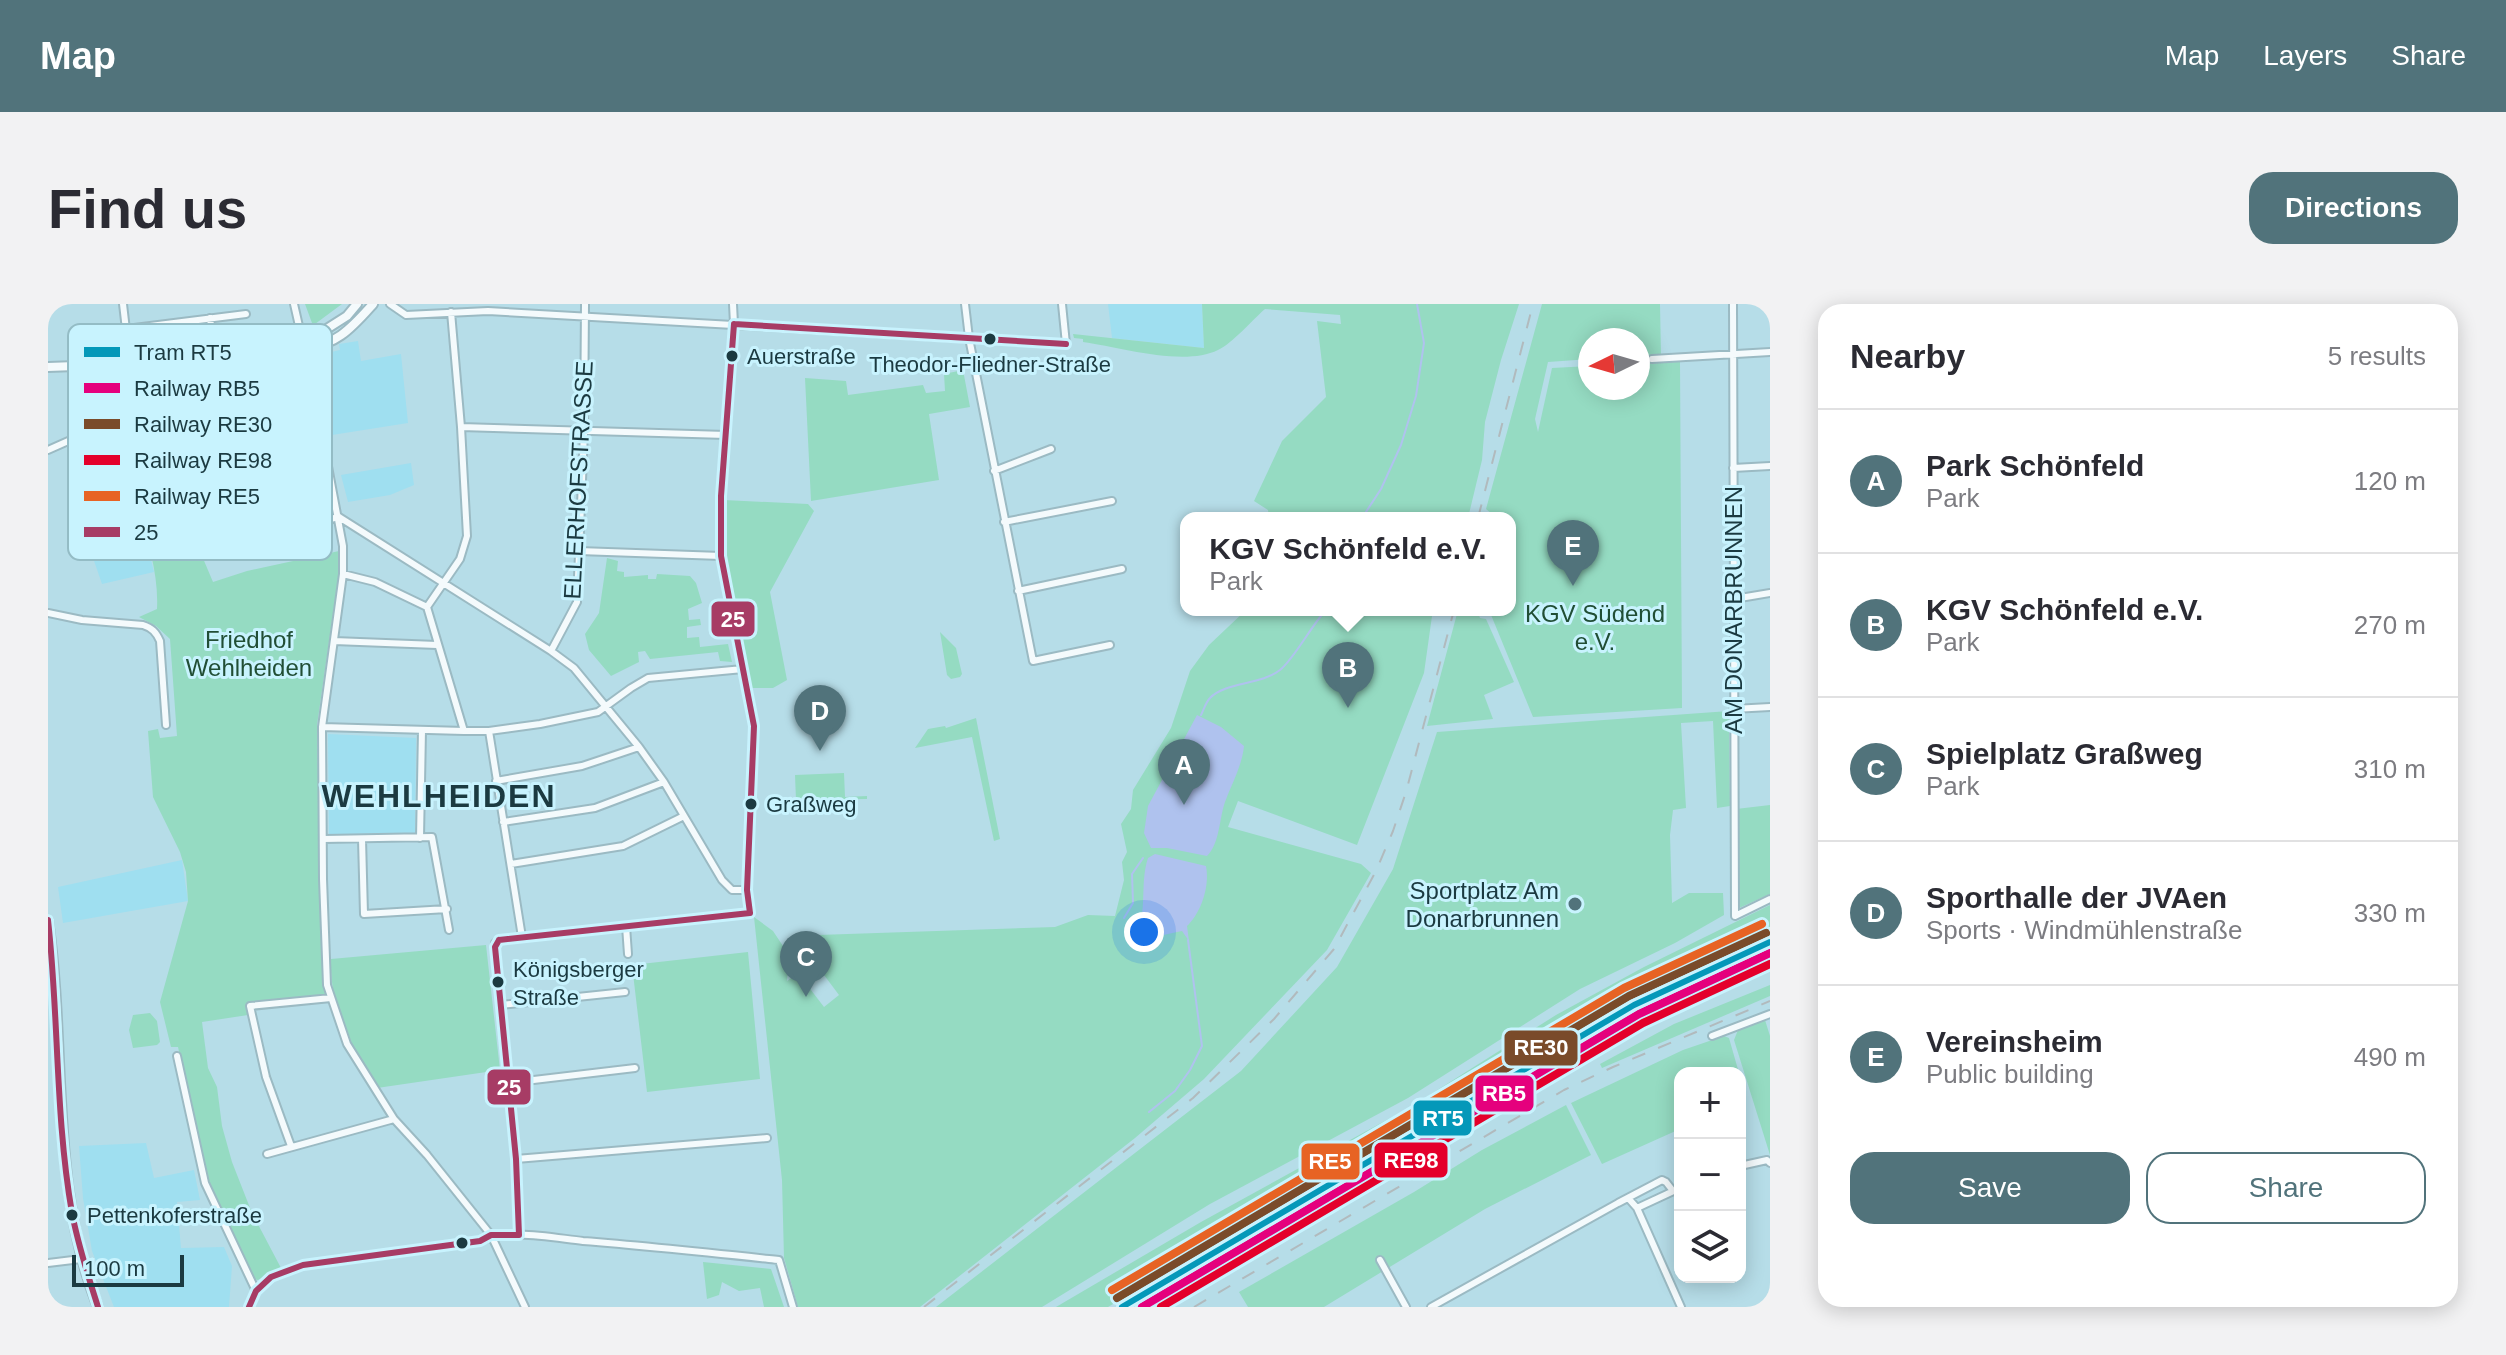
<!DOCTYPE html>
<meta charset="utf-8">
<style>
:root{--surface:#fff;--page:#f2f2f3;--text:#2b2b33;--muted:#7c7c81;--line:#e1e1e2;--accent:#51737b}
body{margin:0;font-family:Helvetica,sans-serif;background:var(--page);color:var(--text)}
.controls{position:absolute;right:24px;bottom:24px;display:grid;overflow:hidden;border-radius:16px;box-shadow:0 4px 20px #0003}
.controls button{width:72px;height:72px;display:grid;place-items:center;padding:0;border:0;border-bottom:2px solid var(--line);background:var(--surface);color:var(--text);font:40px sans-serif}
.compass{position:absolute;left:1530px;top:24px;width:72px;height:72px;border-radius:50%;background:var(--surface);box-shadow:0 4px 20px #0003;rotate:265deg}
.scale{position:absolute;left:24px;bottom:20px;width:112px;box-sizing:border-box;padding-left:8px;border:4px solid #1b3a41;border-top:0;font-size:22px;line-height:28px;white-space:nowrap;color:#1b3a41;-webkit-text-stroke:6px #c8f3fe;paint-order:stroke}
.you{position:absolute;left:1096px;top:628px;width:28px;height:28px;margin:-20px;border:6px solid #fff;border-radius:50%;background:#1a73e8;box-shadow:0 0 0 12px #1a73e833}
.badge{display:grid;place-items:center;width:52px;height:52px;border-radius:50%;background:var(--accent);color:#fff;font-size:26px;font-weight:700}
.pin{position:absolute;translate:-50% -66px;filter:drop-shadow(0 2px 4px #0008)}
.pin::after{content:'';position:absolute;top:42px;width:28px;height:24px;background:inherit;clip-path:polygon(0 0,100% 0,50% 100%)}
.popup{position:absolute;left:1132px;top:208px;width:336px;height:104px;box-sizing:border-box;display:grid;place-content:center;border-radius:16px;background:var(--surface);filter:drop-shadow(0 2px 6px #0005);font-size:26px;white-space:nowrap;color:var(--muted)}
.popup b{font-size:30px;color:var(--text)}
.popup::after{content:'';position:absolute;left:50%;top:100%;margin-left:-16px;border:16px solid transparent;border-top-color:var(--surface)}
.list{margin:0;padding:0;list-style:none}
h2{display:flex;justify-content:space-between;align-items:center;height:104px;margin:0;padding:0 32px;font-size:34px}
h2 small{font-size:26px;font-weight:400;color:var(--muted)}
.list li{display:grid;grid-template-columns:52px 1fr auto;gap:24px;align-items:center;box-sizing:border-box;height:144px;padding:0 32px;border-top:2px solid var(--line)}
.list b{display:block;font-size:30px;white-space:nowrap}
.list p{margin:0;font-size:26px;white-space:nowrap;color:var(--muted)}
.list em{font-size:26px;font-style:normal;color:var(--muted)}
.actions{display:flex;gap:16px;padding:24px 32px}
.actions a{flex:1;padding:18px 0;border:2px solid var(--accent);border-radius:24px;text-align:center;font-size:28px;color:var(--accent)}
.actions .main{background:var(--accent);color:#fff}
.icon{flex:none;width:44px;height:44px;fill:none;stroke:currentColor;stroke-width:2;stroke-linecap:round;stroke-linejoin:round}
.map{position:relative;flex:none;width:1722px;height:1003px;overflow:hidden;border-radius:24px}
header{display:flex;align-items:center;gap:48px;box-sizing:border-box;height:112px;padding:0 40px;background:var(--accent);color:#fff}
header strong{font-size:38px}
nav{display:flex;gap:44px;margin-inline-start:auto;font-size:28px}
.intro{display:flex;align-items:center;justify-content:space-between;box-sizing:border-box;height:192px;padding:0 48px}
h1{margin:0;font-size:56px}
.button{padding:20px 36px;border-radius:24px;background:var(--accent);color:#fff;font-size:28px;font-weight:700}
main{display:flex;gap:48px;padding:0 48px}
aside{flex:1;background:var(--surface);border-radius:24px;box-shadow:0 4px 20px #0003}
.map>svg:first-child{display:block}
</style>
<header>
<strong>Map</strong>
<nav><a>Map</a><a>Layers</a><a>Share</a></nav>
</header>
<div class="intro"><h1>Find us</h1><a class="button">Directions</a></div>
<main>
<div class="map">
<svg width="1722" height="1003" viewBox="0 0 1722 1003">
<rect width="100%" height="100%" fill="#b6dde8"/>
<path fill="#9fdff0" d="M1060,0H1154L1156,44L1064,34Z
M310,37L313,57L353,50L360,119L284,131L270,51L292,46L291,40Z
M271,135L284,205L185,227L170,161Z
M363,159L366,181L342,191L300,198L293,171Z
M87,191L106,268L54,280L33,219L62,214L57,193Z
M280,430L368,434L367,530L281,532Z
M134,556L140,597L15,619L10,583Z
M98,839L106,874L146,866L152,896L129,898L133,944L176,943L184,962L181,1003H66L44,947L35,894L31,842Z"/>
<path fill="#95dbc2" d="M257,0H294L267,20L264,19Z
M1154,0H1471L1453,56L1437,118L1434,156L1420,214H1221L1220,206L1206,197L1234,137L1278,93L1269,17L1293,20L1292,11L1217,5C1203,17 1185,39 1170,46C1136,63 1072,43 1035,38V35L1026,34L1025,30L1156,44Z
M1494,0H1612L1613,52L1590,53V36H1542V55L1500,58L1487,115L1490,128L1504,64L1542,62V84H1590V59L1632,56L1634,404L1485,413L1441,306H1462V214H1443L1444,210L1438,205Z
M915,66L922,103L881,110L891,176L763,197L757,74L798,77L800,91L875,81L878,89L897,87L896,70Z
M229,67L225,76L209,79L211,93L198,95L194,73L207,72V69Z
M98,147L103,156H108L135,207L165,278L199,267L291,247V268L269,421L274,653L278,691L200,700V711L154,718L160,764L169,783L174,822L184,858L204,909L233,964L210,976L205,975L158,870L130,743H123L112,698L140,597L138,568L132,548L105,493L100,427L110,425L112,434L129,432L122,335L108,322L91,313L109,305C111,267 97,228 87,191L57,193L48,154L53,153L55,156L69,153L79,156Z
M676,196L760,200L766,207L722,288L739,376L725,384H702L676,252Z
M559,254L570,257L569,267L576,268V273L600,271V275H608L609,270L642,272L648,279L654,299L640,305L641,316L652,315L653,321L639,323V334L651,333L652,343L680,340L684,358L672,357L670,348L602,355L597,347L590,348L591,358L563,372L541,346L537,330L551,309Z
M1198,306H1368L1384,312L1376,369L1309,541L1190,497L1180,523L1313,560L1323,569L1279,646L1156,775L1087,834L872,1003H750L736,954L734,876L706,613L725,627L741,651L739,677L750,669L776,703L791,691L761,651L772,635L770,631L1007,623L1040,611L1067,612L1076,576L1074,558L1079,548L1073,520L1083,505L1085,486L1123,424L1142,367L1161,341Z
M1410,306H1429L1432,314L1438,315L1466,378L1436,391L1445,415L1379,422Z
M892,328L908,344L914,370L912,373L903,375L899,371Z
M1681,407L1682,502L1669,504L1665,417L1633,419L1638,504L1625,506L1622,531L1624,599L1641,589H1675L1676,611L1627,639L1532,685L1360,794L1162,900L994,1003H888L1193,767L1289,663L1345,565L1389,428Z
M928,414L952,535L946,537L924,433L867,444L880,425L897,422L898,424Z
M796,469L797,493L819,492V495L748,496L747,471Z
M1722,501V590L1689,605L1688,505Z
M1722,601V633L1612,680L1205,916L1060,1003H1008L1153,918L1364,802L1508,711L1596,663Z
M438,641L452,766L329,784C305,744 281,703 283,655Z
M700,648L712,775L599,788L584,661Z
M1722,681V692L1554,764L1552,760L1626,720Z
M102,709L109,717L112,738L109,741L85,744L81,726L85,711Z
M1717,716L1722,732V851L1686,736L1690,726Z
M1676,732L1681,734L1691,769H1632V825L1554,860L1523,799L1635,746Z
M1518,801L1543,851L1437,905L1276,1003H1200L1191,988L1366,888L1434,846Z
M655,958L723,965L736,1003H716L712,984L691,987L674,978L671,991L659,995Z"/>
<path fill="#afc2ee" d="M1149,411L1173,423L1196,442C1194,462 1184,479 1177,498C1171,515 1172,539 1159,552L1119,544H1103L1096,529L1100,502Z
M1107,550L1158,562C1162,582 1153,609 1139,622L1141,637L1134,627C1117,630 1107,636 1090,627C1099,603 1092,578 1100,554Z"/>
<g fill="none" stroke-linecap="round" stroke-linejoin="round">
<path stroke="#afc2ee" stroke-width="2" d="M1314,214L1333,185L1353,141L1368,92L1376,39L1369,0
M1153,411C1156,405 1158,398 1162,394C1177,378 1213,381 1232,366C1246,355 1263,322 1278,306
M1076,614L1085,599L1084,570L1095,554
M1101,808L1127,787L1142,766L1154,742L1140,636"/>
<defs>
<path id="minor" d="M75,0L82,60
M246,0L266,88L295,242V270L274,423L275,575L279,681L299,740L346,815L379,851L443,931L477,1003
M342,0L358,11L440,7L1018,40L1014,0
M917,0L921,34L985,357L1062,341
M1685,0L1687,612L1722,595
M403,8L413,123L419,232L412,255L379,303L416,427
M162,14L167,51
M78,25L198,10
M1604,55L1722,48
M63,61L73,101L79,104L128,189
M413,123L678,131
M0,146L27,134L73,101
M1685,164L1722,162
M946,167L1003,145
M171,206L184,237L291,213
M291,213L503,347L526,364L591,443L616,478L674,576L684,586H699
M956,218L1064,197
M531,247L673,252
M295,270L327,278L379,303
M970,287L1074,265
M1686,295L1722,289
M0,309L34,316L95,321C104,324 108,328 112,337L118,421
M286,337L389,341
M503,347L529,298L536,128L537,0
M1685,405L1722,403
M274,423L416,427H441L492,420L550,408L583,384L600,374L695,365
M441,427L474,633
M448,477L534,462L591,443
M455,518L547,504L616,478
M372,534L374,426
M276,535L384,533L401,626
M314,535L316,610L399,605
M463,560L575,542L636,512
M578,622L580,650
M453,701L577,688
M1664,732L1722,710
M129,752L157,879L208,987
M460,779L587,764
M243,842L218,773L202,702L283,694
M219,850L346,815
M468,855L719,834
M1692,862L1719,856L1722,859
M1581,895L1589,904L1633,1003
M1589,904L1632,884
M471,931L468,855L447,639L451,636L702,609L699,586L706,422L673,252V192L686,20L685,0
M1332,956L1358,1003
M0,959L33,955
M201,1003L208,987L223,973L255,961L432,937C458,924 506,934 535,937C600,942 665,949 731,956L745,1003
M1383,1003L1570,899L1614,876L1618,878L1625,887"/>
<path id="secondary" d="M255,40L299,12L309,0
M0,63L82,60L255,40C284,48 308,19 325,0
M0,616C19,745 1,881 50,1003"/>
</defs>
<use href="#minor" stroke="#9bbac3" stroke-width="10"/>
<use href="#secondary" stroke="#9bbac3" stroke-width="12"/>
<use href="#minor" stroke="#f4fafc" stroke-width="6"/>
<use href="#secondary" stroke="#f4fafc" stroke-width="8"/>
<path stroke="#b1babd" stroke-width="2" stroke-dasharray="14 14" stroke-linecap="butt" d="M1430,214L1485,0
M876,1003L1145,794L1226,715L1286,645L1328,567L1345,527L1358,488L1406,306
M1105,1003L1533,746L1659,674L1716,649
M1146,1003L1516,786L1565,763L1722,697"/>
<defs>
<path id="bus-1" d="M686,20L673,192V252L706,422L699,586L702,609
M686,20L1018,40
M0,616C11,713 7,812 24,909C30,941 40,972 50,1003
M451,636L447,643L468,855L471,931
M451,636L702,609
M201,1003L208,987L223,973L255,961L432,937L443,931H471"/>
</defs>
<use href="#bus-1" stroke="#c8f3fe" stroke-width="12"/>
<use href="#bus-1" stroke="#a73c65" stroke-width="6"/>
<defs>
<path id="rail-1" d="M1094,1003L1591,710L1722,649"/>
<path id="rail-2" d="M1069,994L1581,692L1718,629"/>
<path id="rail-3" d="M1113,1003L1595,719L1722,660"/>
<path id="rail-4" d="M1064,986L1576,684L1714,620"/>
</defs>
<use href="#rail-1" stroke="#c8f3fe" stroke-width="14"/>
<use href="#rail-2" stroke="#c8f3fe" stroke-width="14"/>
<use href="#rail-3" stroke="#c8f3fe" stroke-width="14"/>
<use href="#rail-4" stroke="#c8f3fe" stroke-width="14"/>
<use href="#rail-1" stroke="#e5007d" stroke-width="8"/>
<use href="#rail-2" stroke="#7a4b2a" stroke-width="8"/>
<use href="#rail-3" stroke="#e4002b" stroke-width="8"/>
<use href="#rail-4" stroke="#e76324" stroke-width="8"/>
<defs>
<path id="tram-1" d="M1074,1003L1586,701L1722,638"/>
</defs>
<use href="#tram-1" stroke="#c8f3fe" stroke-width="12"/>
<use href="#tram-1" stroke="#0498b9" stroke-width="6"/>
</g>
<g fill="#1b3a41" stroke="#c8f3fe" stroke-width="3">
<circle cx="942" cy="35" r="7"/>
<circle cx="684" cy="52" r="7"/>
<circle cx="703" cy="500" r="7"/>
<circle cx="450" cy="678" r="7"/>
<circle cx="24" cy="911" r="7"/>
<circle cx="414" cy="939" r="7"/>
</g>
<circle fill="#51737b" stroke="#c8f3fe" stroke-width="3" cx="1527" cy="600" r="8"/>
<g text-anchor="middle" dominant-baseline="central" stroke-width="6" stroke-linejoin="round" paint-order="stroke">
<g font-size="22" fill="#1b3a41" stroke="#c8f3fe" text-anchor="start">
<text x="699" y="52">Auerstraße</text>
<text x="942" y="60" text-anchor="middle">Theodor-Fliedner-Straße</text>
<text x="718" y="500">Graßweg</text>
<text x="465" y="665">Königsberger<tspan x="465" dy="28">Straße</tspan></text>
<text x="39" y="911">Pettenkoferstraße</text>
</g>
<g font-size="24" fill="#1b3a41" stroke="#c8f3fe">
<text transform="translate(530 176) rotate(-87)">ELLERHOFSTRASSE</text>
<text transform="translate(1685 306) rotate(-90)">AM DONARBRUNNEN</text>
</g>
<g font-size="24" fill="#214e35" stroke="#c8f3fe">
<text x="1547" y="309">KGV Südend<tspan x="1547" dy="28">e.V.</tspan></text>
<text x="201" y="335">Friedhof<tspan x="201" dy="28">Wehlheiden</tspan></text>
</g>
<g font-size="24" fill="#1b3a41" stroke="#c8f3fe" text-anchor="end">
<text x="1511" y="586">Sportplatz Am<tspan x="1511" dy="28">Donarbrunnen</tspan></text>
</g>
<g font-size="32" font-weight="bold" letter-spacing="2" fill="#1b3a41" stroke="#c8f3fe">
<text x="391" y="492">WEHLHEIDEN</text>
</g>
</g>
<rect x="20" y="20" width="264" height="236" rx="12" fill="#c8f3fe" stroke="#94bcc5" stroke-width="2"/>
<rect x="36" y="43" width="36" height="10" fill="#0498b9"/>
<rect x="36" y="79" width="36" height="10" fill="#e5007d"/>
<rect x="36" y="115" width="36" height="10" fill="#7a4b2a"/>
<rect x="36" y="151" width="36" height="10" fill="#e4002b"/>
<rect x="36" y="187" width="36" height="10" fill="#e76324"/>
<rect x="36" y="223" width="36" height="10" fill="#a73c65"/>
<g font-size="22" fill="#1b3a41">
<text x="86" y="56">Tram RT5</text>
<text x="86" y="92">Railway RB5</text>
<text x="86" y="128">Railway RE30</text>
<text x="86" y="164">Railway RE98</text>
<text x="86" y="200">Railway RE5</text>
<text x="86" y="236">25</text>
</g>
<g stroke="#c8f3fe" stroke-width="3">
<rect x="662" y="296" width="46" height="38" rx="8" fill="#a73c65"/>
<rect x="1455" y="725" width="76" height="38" rx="8" fill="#7a4b2a"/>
<rect x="438" y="764" width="46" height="38" rx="8" fill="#a73c65"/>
<rect x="1426" y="770" width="61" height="39" rx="8" fill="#e5007d"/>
<rect x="1364" y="795" width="61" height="38" rx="8" fill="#0498b9"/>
<rect x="1325" y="837" width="76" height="38" rx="8" fill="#e4002b"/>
<rect x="1252" y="838" width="61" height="39" rx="8" fill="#e76324"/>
</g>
<g font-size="22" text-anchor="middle" font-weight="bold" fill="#fff">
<text x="685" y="323">25</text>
<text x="1493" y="751">RE30</text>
<text x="461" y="791">25</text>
<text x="1456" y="797">RB5</text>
<text x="1395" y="822">RT5</text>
<text x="1363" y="864">RE98</text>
<text x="1282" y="865">RE5</text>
</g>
</svg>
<div class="controls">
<button>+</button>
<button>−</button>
<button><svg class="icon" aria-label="layers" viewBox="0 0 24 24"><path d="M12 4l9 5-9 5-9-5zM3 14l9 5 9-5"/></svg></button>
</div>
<svg class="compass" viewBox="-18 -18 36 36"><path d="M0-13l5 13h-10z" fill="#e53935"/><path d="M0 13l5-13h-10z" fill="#7c7c81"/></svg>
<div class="scale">100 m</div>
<div class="you"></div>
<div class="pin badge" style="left:1136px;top:501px">A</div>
<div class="pin badge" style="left:1300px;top:404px">B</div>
<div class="popup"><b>KGV Schönfeld e.V.</b>Park</div>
<div class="pin badge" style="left:758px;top:693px">C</div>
<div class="pin badge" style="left:772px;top:447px">D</div>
<div class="pin badge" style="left:1525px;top:282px">E</div>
</div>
<aside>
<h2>Nearby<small>5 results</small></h2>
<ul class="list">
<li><span class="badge">A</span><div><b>Park Schönfeld</b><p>Park</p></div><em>120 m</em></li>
<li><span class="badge">B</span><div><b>KGV Schönfeld e.V.</b><p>Park</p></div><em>270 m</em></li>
<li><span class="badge">C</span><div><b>Spielplatz Graßweg</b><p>Park</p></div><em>310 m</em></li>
<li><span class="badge">D</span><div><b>Sporthalle der JVAen</b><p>Sports · Windmühlenstraße</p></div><em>330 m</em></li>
<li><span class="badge">E</span><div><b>Vereinsheim</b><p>Public building</p></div><em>490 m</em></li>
</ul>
<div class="actions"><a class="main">Save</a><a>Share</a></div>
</aside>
</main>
